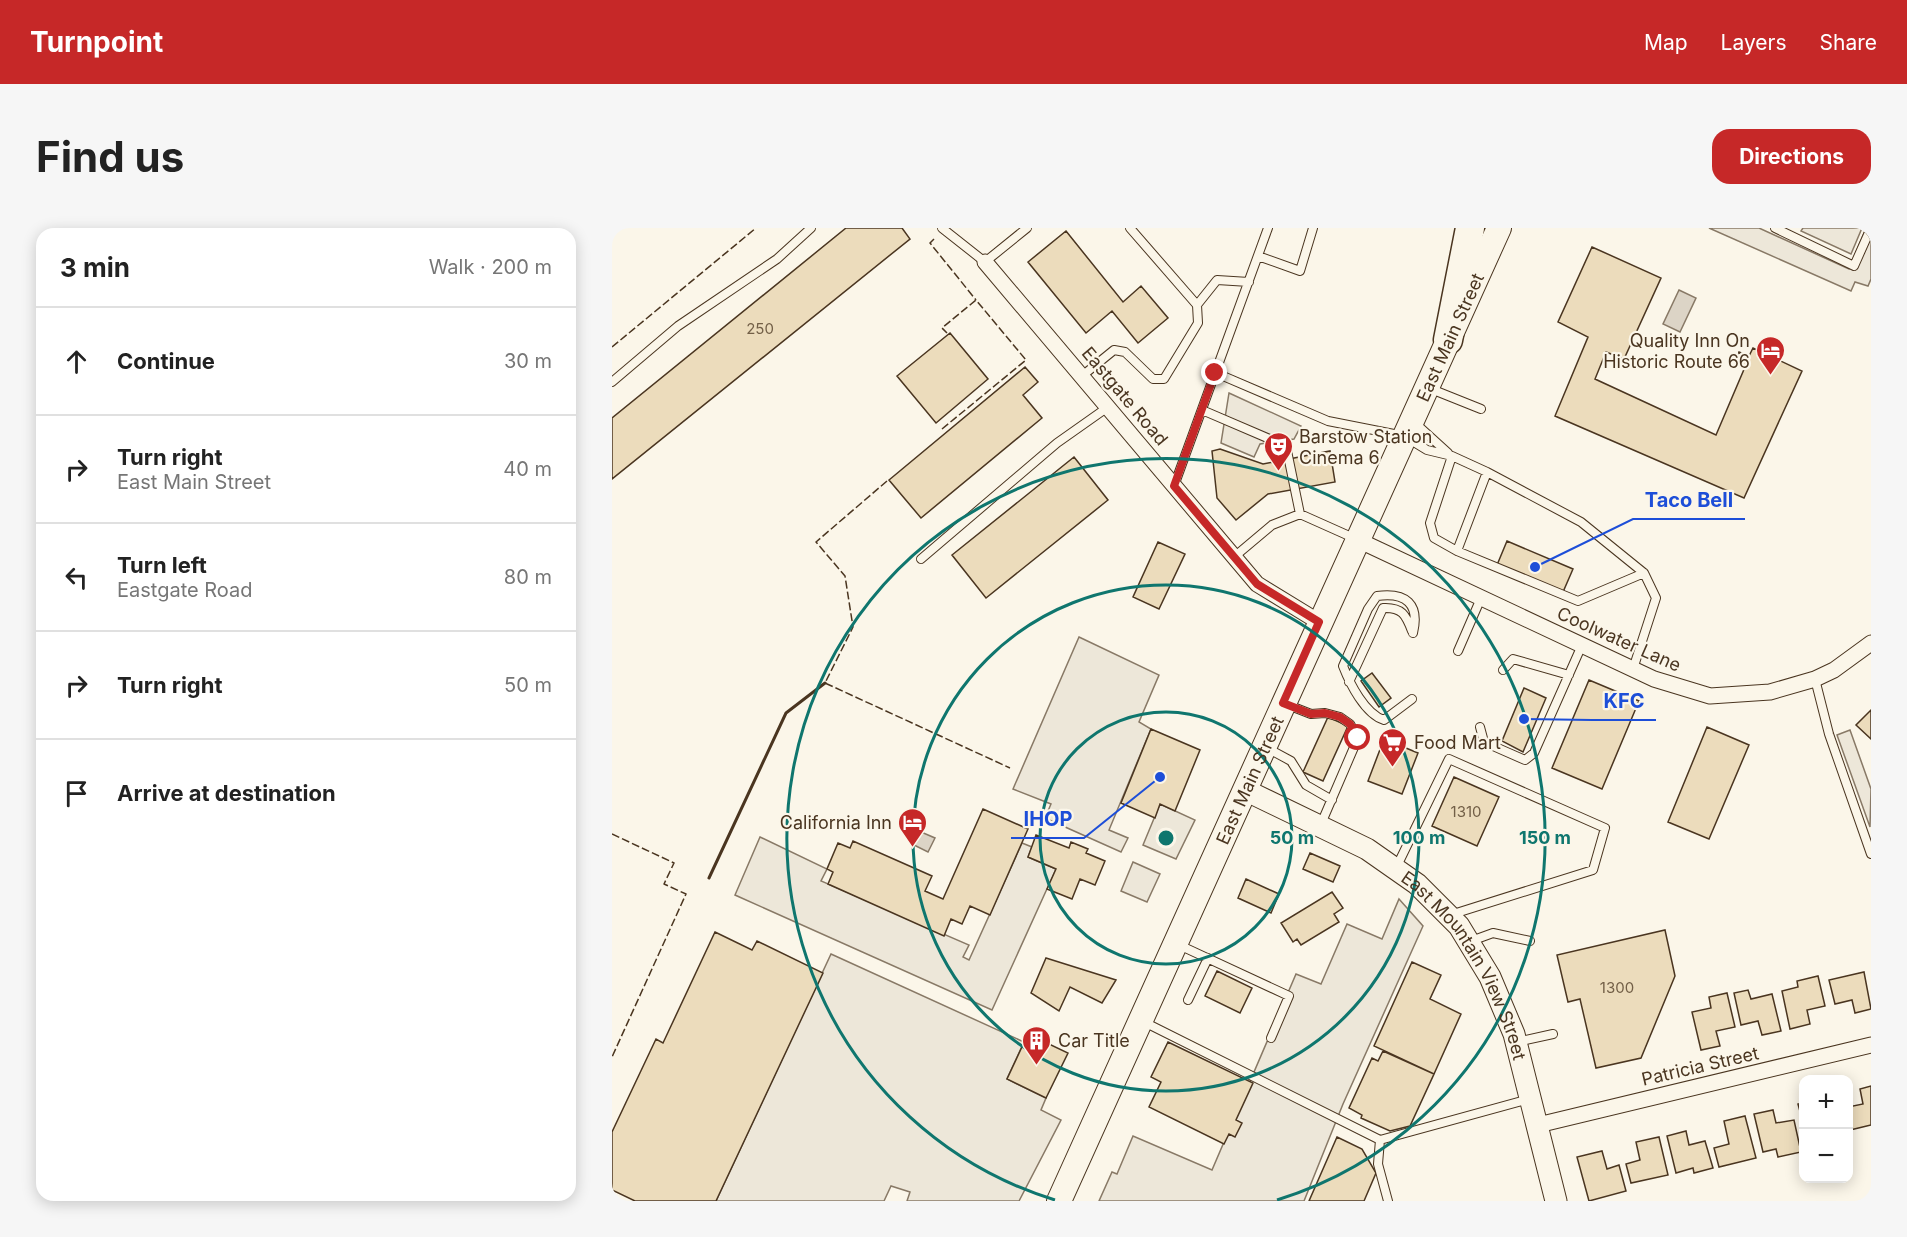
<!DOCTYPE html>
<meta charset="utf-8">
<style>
:root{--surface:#fff;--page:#f6f6f6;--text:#222;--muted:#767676;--line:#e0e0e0;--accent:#c62828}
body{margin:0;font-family:Inter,sans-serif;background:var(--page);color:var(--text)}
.controls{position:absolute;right:18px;bottom:18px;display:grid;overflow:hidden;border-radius:12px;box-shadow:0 3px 15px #0003}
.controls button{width:54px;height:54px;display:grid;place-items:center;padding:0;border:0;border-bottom:2px solid var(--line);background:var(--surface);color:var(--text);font:30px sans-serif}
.stop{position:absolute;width:18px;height:18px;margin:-14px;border:4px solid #c62828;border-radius:50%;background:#fff}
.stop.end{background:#c62828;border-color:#fff;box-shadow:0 2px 6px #0008}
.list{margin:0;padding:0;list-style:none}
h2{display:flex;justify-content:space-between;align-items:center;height:78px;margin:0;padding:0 24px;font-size:26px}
h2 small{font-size:20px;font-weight:400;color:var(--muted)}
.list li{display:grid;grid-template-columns:39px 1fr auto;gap:18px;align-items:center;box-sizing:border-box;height:108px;padding:0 24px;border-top:2px solid var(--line)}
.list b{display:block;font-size:22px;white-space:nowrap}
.list p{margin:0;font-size:20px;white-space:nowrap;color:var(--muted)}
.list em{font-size:20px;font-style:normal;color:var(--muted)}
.icon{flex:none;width:33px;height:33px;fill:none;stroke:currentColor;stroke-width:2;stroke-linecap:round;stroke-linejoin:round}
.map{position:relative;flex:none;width:1259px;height:973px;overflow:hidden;border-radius:18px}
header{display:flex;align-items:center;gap:36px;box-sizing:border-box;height:84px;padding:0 30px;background:var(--accent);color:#fff}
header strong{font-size:28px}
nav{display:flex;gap:33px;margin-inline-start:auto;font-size:21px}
.intro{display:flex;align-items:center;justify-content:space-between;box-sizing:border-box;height:144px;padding:0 36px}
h1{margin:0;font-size:42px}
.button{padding:15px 27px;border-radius:18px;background:var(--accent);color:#fff;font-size:21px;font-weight:700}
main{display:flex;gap:36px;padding:0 36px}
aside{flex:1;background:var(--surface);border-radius:18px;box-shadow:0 3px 15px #0003}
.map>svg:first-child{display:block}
</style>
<header>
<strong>Turnpoint</strong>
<nav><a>Map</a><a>Layers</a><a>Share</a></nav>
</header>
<div class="intro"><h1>Find us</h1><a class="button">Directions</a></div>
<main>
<aside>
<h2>3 min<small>Walk · 200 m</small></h2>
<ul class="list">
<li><svg class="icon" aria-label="ahead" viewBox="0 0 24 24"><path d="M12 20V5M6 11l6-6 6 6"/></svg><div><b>Continue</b></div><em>30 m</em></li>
<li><svg class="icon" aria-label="right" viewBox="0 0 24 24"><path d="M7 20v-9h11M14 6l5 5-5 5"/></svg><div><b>Turn right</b><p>East Main Street</p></div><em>40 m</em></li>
<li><svg class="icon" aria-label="left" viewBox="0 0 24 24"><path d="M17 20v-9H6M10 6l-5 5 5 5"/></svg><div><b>Turn left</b><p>Eastgate Road</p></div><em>80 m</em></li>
<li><svg class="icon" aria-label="right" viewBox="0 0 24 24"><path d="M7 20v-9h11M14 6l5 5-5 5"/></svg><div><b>Turn right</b></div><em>50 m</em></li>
<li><svg class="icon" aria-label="arrive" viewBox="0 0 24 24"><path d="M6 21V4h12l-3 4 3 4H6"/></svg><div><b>Arrive at destination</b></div></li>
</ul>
</aside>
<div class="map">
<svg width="1259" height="973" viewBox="0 0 1259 973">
<rect width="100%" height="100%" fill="#fbf6e9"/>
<path fill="#ede7d9" stroke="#887966" stroke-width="1.5" d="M1097,0H1147L1237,41L1254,0H1259V51L1256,58L1243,54L1239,63Z
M1191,0H1250L1239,26L1189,3Z
M617,165L689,198L682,211L648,216L642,229L609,215Z
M467,409L547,447L527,494L539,501L497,602L516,610L509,624L433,590L439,576L401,561Z
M1238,502L1259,561L1258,599L1225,507Z
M548,576L583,592L564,631L531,617Z
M148,609L215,641L209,653L357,717L351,729L357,732L410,615L420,619L416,629L444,641L380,782L123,667Z
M521,634L548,646L535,674L509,663Z
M787,671L811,698L731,876L692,973H487L500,944L505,946L521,908L600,942L684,746L709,756L735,696L770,711Z
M219,726L412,814L395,851L434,870L429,882L449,892L407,973H295L298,964L279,958L272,973H104Z"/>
<path fill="#dcd4c6" stroke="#887966" stroke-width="1.5" d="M1067,62L1084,70L1068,104L1051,96Z
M295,587L309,594V604L323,610L316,624L298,615L300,606L289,601V593Z"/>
<path fill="#ecdcbc" stroke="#4a3520" stroke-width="1.5" d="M234,0H290L298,11L0,251V190Z
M454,3L511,74L529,58L556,90L526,115L500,83L474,105L416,34Z
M980,19L1049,50L1012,131L994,124L983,151L1104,207L1133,139L1124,133L1127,124L1137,128L1141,120L1190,143L1132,270L943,188L976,109L946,94Z
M338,105L376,151L324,195L285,148Z
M413,139L426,154L411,167L430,190L309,290L277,252Z
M608,221L651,236L718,223L723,254L656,266L624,292L605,270L600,223Z
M462,229L496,272L374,370L340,327Z
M895,313L961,341L951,364L885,337Z
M546,314L573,326L547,381L521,369Z
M760,445L779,470L767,479L749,453Z
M977,452L1027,473L990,561L940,540Z
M912,460L934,470L911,524L890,513Z
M1259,482V511L1244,497Z
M716,489L736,498L711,553L691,544Z
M1095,499L1137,517L1097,611L1056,594Z
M539,501L588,522L563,583L548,576L543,590L509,575Z
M772,511L806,525L790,566L756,553Z
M842,549L887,569L865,618L820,598Z
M371,581L416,601L378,687L358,678L350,696L339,691L332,708L216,656L221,644L215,641L226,615L238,620L241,613L320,648L313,663L331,671Z
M424,607L457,620L459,614L476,621L474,625L493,633L483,657L468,651L460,671L435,661L444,641L416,629Z
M698,625L728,638L721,654L691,641Z
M634,651L667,666L659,685L626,670Z
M720,664L731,680L722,686L727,694L689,717L685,711L681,714L669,695Z
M1053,702L1063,748L1029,830L984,840L968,771L956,774L945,727Z
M103,704L140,722L145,713L211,745L104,973H23L0,962V904L44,811L51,815Z
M434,730L504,752L490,775L458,759L447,783L419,765Z
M800,734L829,747L818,771L849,786L822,846L762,818Z
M605,743L640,760L628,785L593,768Z
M1252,744L1259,781L1243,785L1240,772L1223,776L1217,752Z
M1206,748L1213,778L1195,782L1198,796L1178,801L1170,763L1186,759L1185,753Z
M1136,762L1139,771L1160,766L1169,803L1150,807L1146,793L1129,797L1122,765Z
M1115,765L1123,799L1104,803L1108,818L1089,822L1080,784L1099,780L1097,769Z
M416,806L456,825L434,870L395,851Z
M556,814L641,855L624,892L630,895L623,909L617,906L612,916L537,879L549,854L539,849Z
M771,823L822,846L798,898L778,903L749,890L750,887L737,880L760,830L766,833Z
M1259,858V897L1238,902L1236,879L1251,876L1248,861Z
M1192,875V898L1186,876Z
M1161,882L1164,895L1182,892L1189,924L1166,929L1164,921L1151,924L1142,886Z
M1133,888L1144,930L1107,939L1102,920L1117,916L1112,893Z
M1074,903L1077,917L1093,913L1101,940L1082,945L1081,940L1064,945L1055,908Z
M725,909L750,921L764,945L752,973H697Z
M1047,909L1056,947L1019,955L1014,936L1028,932L1024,914Z
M990,923L995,941L1007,937L1014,963L977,973L965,929Z"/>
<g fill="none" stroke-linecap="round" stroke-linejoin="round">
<defs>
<path id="service" d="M330,0L373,34L415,0
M1163,0L1242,38L1259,0
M646,28L688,43L701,0
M585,77L605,52L637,54
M604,145L716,193L792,208L815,222L840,228L875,244L969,294L1032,345L1044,370L1021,441
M470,148L502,122L513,124L541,151H552L586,95L585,77L518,0
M0,154L66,98L165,31L199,0
M819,161L869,181
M590,182L674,218L688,286
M803,195L836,225
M840,228L818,295L822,310L845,323L966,373L1032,345
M562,258L656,0
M845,323L875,244
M622,329L660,297L688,286L744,311
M309,331L445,215L496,179
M846,423L869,370
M891,442L901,431L957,447
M1203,451L1217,506L1259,626
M737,454L771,380C790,379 794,387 800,403
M800,471L772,492C753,486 738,456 731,438L756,381L765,368C794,364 808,376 801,405
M676,477L699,486L713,485L728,489L738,496L746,510L709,596
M868,499L872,514L913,532L922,525L970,417
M655,520L679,533L694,557L720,572
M785,638L837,531L993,600L981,642L838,687
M859,713L881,705L918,713
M567,717L677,768L659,810
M576,772L596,730
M530,793L768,912L766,936L776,973
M905,814L941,806
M768,912L917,871"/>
<path id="minor" d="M373,34L645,356L707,394
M746,312L1042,451L1098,468L1158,464L1203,451L1222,442L1259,415
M926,897L1259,817"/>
<g id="secondary">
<path id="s1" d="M633,562L755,621L805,656L847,698L878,749L902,806L944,973"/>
</g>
<g id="primary">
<path id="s2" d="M447,973L887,0"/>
</g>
<path id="motorway" d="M836,112L858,0"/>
</defs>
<use href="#service" stroke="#4a3520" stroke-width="10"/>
<use href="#minor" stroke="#4a3520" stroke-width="17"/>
<use href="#secondary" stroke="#4a3520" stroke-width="23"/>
<use href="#primary" stroke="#4a3520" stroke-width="26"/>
<use href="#motorway" stroke="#4a3520" stroke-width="31"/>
<use href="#service" stroke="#fbf6e9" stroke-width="8"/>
<use href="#minor" stroke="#fbf6e9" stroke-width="15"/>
<use href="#secondary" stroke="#fbf6e9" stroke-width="21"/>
<use href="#primary" stroke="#fbf6e9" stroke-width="24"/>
<use href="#motorway" stroke="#fbf6e9" stroke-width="28"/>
<path stroke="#4a3520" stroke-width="1.5" stroke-dasharray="8 3" stroke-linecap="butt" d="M322,11L318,15L364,72
M0,119L144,0
M330,201L414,132L364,72L330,100L335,105
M275,253L204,314L233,348L241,399L213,455L398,540
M0,606L62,635L52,656L74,666L0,829"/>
<path stroke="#4a3520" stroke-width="3" d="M97,650L174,485L213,455"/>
</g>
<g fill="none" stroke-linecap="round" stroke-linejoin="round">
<path stroke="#c62828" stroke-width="8" d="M603,145L562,258L645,356L707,394L671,475L699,486L713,485L728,489L738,496L746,510"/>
</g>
<g fill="none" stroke="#0f766e" stroke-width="3">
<circle cx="554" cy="610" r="126"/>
<circle cx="554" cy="610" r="253"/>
<path d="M443 972A379 379 0 1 1 665 972"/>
</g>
<defs>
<symbol id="hotel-pin" viewBox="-11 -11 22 30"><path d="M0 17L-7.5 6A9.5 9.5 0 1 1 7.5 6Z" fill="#c62828" stroke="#fbf6e9"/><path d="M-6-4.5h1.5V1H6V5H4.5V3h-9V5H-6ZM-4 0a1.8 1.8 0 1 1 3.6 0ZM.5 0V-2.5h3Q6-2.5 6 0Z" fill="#fff"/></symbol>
<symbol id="theatre-pin" viewBox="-11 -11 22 30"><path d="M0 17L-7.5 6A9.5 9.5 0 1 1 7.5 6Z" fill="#c62828" stroke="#fbf6e9"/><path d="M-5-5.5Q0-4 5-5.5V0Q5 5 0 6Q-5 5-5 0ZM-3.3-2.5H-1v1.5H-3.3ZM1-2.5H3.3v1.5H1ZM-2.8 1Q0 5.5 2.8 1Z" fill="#fff"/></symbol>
<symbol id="supermarket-pin" viewBox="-11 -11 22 30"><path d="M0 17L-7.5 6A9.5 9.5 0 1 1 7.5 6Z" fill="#c62828" stroke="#fbf6e9"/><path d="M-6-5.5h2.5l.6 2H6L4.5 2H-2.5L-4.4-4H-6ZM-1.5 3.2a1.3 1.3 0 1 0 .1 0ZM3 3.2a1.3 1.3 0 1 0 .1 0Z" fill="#fff"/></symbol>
<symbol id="building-pin" viewBox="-11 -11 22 30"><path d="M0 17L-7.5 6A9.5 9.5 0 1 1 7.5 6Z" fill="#c62828" stroke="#fbf6e9"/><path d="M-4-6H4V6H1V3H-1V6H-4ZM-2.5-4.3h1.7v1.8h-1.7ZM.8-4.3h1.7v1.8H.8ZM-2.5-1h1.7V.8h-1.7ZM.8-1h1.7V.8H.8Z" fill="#fff"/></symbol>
</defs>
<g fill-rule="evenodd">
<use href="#hotel-pin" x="1142" y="106" width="33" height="45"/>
<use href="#theatre-pin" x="650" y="202" width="33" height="45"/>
<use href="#supermarket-pin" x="764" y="498" width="33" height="45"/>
<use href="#hotel-pin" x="284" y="578" width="33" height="45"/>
<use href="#building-pin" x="408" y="796" width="33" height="45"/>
</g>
<g text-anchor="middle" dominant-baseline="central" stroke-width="4.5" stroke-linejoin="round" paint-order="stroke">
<g font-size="15" fill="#725f47">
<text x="148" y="100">250</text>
<text x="854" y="583">1310</text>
<text x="1005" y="759">1300</text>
</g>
<g font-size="18" fill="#4a3520" stroke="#fbf6e9">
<text stroke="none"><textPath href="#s2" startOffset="948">East Main Street</textPath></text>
<text transform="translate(513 168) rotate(50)">Eastgate Road</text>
<text transform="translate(1007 411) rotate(24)">Coolwater Lane</text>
<text stroke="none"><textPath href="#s2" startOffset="462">East Main Street</textPath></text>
<text stroke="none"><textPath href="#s1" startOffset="292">East Mountain View Street</textPath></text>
<text transform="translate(1088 838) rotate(-13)">Patricia Street</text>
</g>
<g font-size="18" fill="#4a3520" stroke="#fbf6e9" text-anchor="start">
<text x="1138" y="112" text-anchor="end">Quality Inn On<tspan x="1138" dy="21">Historic Route 66</tspan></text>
<text x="687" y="208">Barstow Station<tspan x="687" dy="21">Cinema 6</tspan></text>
<text x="802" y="514">Food Mart</text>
<text x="280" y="594" text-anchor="end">California Inn</text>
<text x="446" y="812">Car Title</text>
</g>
</g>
<circle cx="554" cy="610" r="9" fill="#0f766e" stroke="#fbf6e9" stroke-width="3"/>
<g font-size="18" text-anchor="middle" font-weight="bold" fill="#0f766e" stroke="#fbf6e9" stroke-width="4.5" stroke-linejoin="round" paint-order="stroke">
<text x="680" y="616">50 m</text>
<text x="807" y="616">100 m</text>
<text x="933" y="616">150 m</text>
</g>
<path fill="none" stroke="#1d4ed8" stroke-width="2" d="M923 339L1021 291H1133M912 491L980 492H1044M548 549L472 610H399"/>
<g fill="#1d4ed8" stroke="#fbf6e9" stroke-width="2">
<circle cx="923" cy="339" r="6"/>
<circle cx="912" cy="491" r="6"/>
<circle cx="548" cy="549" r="6"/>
</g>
<g font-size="20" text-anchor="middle" font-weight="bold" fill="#1d4ed8" stroke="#fbf6e9" stroke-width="4.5" stroke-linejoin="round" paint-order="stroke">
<text x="1077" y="279">Taco Bell</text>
<text x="1012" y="480">KFC</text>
<text x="436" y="598">IHOP</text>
</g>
</svg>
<div class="controls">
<button>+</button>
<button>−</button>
</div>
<div class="stop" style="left:746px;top:510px"></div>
<div class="stop end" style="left:603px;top:145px"></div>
</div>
</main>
